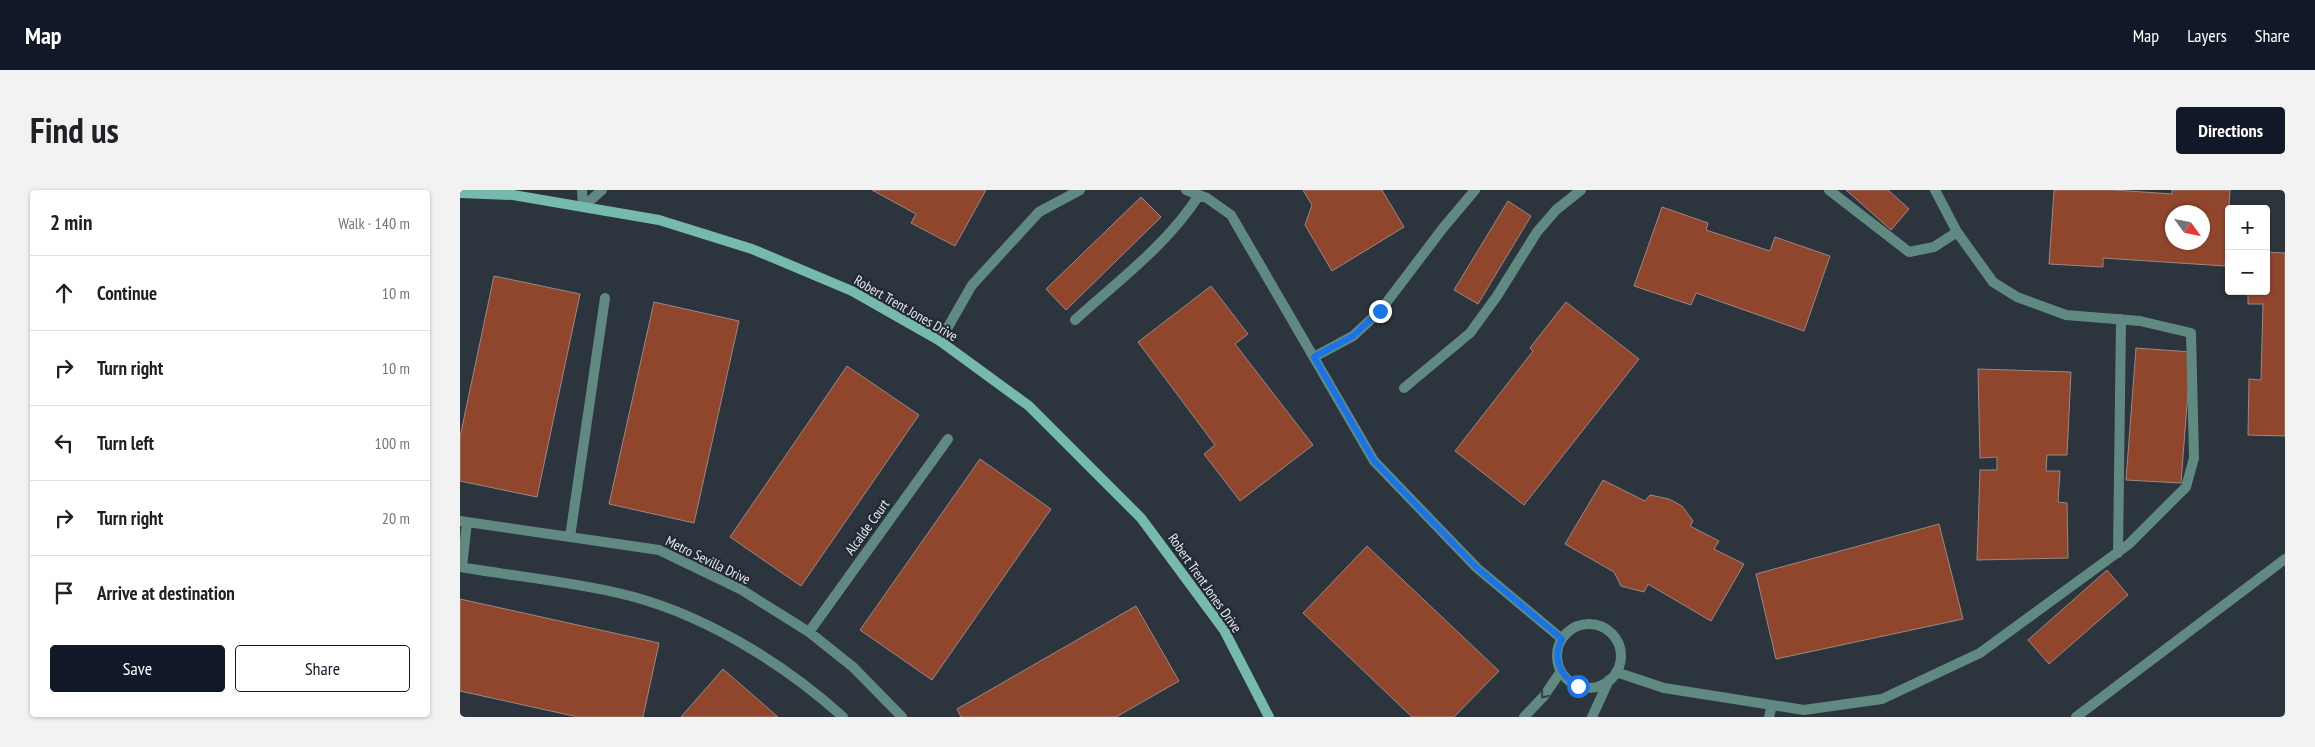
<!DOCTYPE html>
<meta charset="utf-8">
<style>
:root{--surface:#fff;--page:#f2f2f2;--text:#202124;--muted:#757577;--line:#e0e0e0;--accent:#111827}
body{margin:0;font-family:"PT Sans Narrow",sans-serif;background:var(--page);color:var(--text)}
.controls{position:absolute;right:15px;top:15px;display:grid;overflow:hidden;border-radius:5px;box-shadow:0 1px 4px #0004}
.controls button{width:45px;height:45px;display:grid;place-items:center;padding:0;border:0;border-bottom:1px solid var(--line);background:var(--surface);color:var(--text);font:25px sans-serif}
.compass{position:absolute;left:1705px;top:15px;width:45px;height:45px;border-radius:50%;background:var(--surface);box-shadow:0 1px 4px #0004;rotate:123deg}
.stop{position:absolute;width:15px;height:15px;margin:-11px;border:4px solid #1a73e8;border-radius:50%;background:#fff}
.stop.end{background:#1a73e8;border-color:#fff;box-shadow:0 1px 5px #0008}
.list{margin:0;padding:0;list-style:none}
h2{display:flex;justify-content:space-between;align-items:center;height:65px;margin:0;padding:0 20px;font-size:21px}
h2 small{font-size:16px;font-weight:400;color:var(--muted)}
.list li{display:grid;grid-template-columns:32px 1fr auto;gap:15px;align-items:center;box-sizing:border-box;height:75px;padding:0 20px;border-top:1px solid var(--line)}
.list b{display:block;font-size:19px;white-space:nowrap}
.list em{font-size:16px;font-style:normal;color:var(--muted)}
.actions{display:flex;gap:10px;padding:15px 20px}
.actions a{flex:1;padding:11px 0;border:1px solid var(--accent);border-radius:5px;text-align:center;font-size:18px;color:var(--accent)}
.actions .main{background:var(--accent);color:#fff}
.icon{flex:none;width:28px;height:28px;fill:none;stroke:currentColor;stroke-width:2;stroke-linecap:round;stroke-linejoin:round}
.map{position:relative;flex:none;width:1825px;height:527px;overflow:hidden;border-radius:5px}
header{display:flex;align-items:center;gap:30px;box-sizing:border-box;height:70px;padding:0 25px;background:var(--accent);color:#fff}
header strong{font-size:24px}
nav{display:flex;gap:28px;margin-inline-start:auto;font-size:18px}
.intro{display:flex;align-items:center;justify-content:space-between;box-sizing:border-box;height:120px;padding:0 30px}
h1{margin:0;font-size:35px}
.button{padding:12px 22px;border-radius:5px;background:var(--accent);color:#fff;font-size:18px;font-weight:700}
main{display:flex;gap:30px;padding:0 30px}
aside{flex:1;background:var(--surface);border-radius:5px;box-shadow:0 1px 4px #0004}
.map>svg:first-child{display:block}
</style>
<header>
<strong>Map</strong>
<nav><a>Map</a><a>Layers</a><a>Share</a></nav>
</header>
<div class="intro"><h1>Find us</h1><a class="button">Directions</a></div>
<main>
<aside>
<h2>2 min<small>Walk · 140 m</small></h2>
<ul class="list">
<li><svg class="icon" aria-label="ahead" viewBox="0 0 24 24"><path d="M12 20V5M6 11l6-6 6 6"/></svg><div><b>Continue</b></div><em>10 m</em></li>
<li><svg class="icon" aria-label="right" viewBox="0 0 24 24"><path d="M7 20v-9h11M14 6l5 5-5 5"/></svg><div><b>Turn right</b></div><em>10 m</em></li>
<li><svg class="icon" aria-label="left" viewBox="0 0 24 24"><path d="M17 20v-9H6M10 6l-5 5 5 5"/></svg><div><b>Turn left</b></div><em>100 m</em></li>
<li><svg class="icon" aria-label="right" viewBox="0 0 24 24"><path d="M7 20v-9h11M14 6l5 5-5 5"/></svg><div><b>Turn right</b></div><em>20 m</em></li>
<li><svg class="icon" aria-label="arrive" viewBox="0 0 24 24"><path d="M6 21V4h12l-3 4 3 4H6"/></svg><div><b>Arrive at destination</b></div></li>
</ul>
<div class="actions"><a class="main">Save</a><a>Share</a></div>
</aside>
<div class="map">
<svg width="1825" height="527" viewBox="0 0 1825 527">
<rect width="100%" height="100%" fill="#2c343e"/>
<path fill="#90452d" stroke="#9a8984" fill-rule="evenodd" d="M412,0H526L495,56L451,33L456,24Z
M843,0H922L944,37L872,81L845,35L852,15Z
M1386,0H1428L1449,19L1431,40Z
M1594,0H1654L1712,4V0H1770L1765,76L1643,68V77L1589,74ZM1712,22H1742V52H1712Z
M681,7L701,27L606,120L586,99Z
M1048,11L1071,26L1018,114L994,100Z
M1202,17L1248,33L1246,40L1310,61L1315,47L1370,66L1344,141L1236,103L1231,115L1174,96Z
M1806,62L1825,63V246L1788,245L1789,189L1801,190L1803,114H1788V101H1806Z
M34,86L120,104L77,307L0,291V247Z
M751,96L788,144L775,154L853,255L780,311L744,264L755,255L678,152Z
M194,112L279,131L234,333L149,314Z
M1106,112L1179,169L1064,315L995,261L1073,161L1070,158Z
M1676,158L1731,162L1721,293L1666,290Z
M387,176L459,225L341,396L270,347Z
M1518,179L1611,182L1607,265H1587L1586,281H1600L1598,312L1607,313L1608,368L1517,370L1520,280H1537V267L1520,268Z
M520,269L591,319L472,490L400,440Z
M1143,290L1185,311L1190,305L1209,309L1222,316L1233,331L1230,336L1259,351L1254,359L1284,374L1251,431L1188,394L1184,402L1161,396L1154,382L1105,354Z
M1479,334L1503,429L1316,469L1296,384Z
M907,356L1039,481L994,527H952L843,423Z
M1647,380L1668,405L1589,474L1568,450Z
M0,409L199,453L183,527H118L0,501Z
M676,416L719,491L656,527H501L497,519Z
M263,479L318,527H221Z"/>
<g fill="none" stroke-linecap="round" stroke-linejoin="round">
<path stroke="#608a81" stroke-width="10" d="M122,0L123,17
M726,0L747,8L771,25L914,271L1017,378L1102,449
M1369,0L1449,62L1474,57L1497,42
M123,17L142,0
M615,130C658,91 708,54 739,5
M480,151L512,95L579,22L620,0
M854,167L893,146L920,121L983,38L1015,0
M944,198L1010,143L1037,106L1077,42L1096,20L1121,0
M0,331L199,360L282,400L349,442L393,477L442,527
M110,347L145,108
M1658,363L1661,129
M0,377C52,386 106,391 158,403C239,421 322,472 383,527
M2,377L7,332
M1097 466a32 32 0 1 1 64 0a32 32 0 1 1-64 0Z
M349,442L488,249
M1156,482L1204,498L1344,520L1422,509L1520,463L1669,354L1726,297L1734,268L1731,143L1680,131L1606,125L1557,107L1533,92L1497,42L1475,0
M1064,527L1084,506L1101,481
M1132,527L1149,490
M1309,527L1312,515
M1616,527L1825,369"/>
<path stroke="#75baac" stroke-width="10" d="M0,3L53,5L199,30L292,59L392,101L480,151L569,216L681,328L764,440L809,527"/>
</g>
<defs><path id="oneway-chevron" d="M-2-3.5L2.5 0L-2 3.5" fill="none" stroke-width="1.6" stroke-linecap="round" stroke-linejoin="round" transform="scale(1.25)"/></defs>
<use stroke="#324247" href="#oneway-chevron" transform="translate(1084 505) rotate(129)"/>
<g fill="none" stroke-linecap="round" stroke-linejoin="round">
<path stroke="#1a73e8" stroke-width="6" d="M920,121L893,146L854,167L914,271L1017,378L1102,449C1092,468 1099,485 1118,496"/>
</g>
<g text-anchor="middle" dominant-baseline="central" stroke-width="4.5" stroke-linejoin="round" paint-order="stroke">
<g font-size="14" fill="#e8edf4" stroke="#232a34">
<text transform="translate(446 118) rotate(30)">Robert Trent Jones Drive</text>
<text transform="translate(407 337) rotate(-54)">Alcalde Court</text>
<text transform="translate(248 370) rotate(26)">Metro Sevilla Drive</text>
<text transform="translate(745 393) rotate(55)">Robert Trent Jones Drive</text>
</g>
</g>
</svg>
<div class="controls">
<button>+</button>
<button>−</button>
</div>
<svg class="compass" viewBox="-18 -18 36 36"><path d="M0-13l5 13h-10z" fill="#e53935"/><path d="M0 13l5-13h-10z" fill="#757577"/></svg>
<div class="stop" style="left:1118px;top:496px"></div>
<div class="stop end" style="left:920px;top:121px"></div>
</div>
</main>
